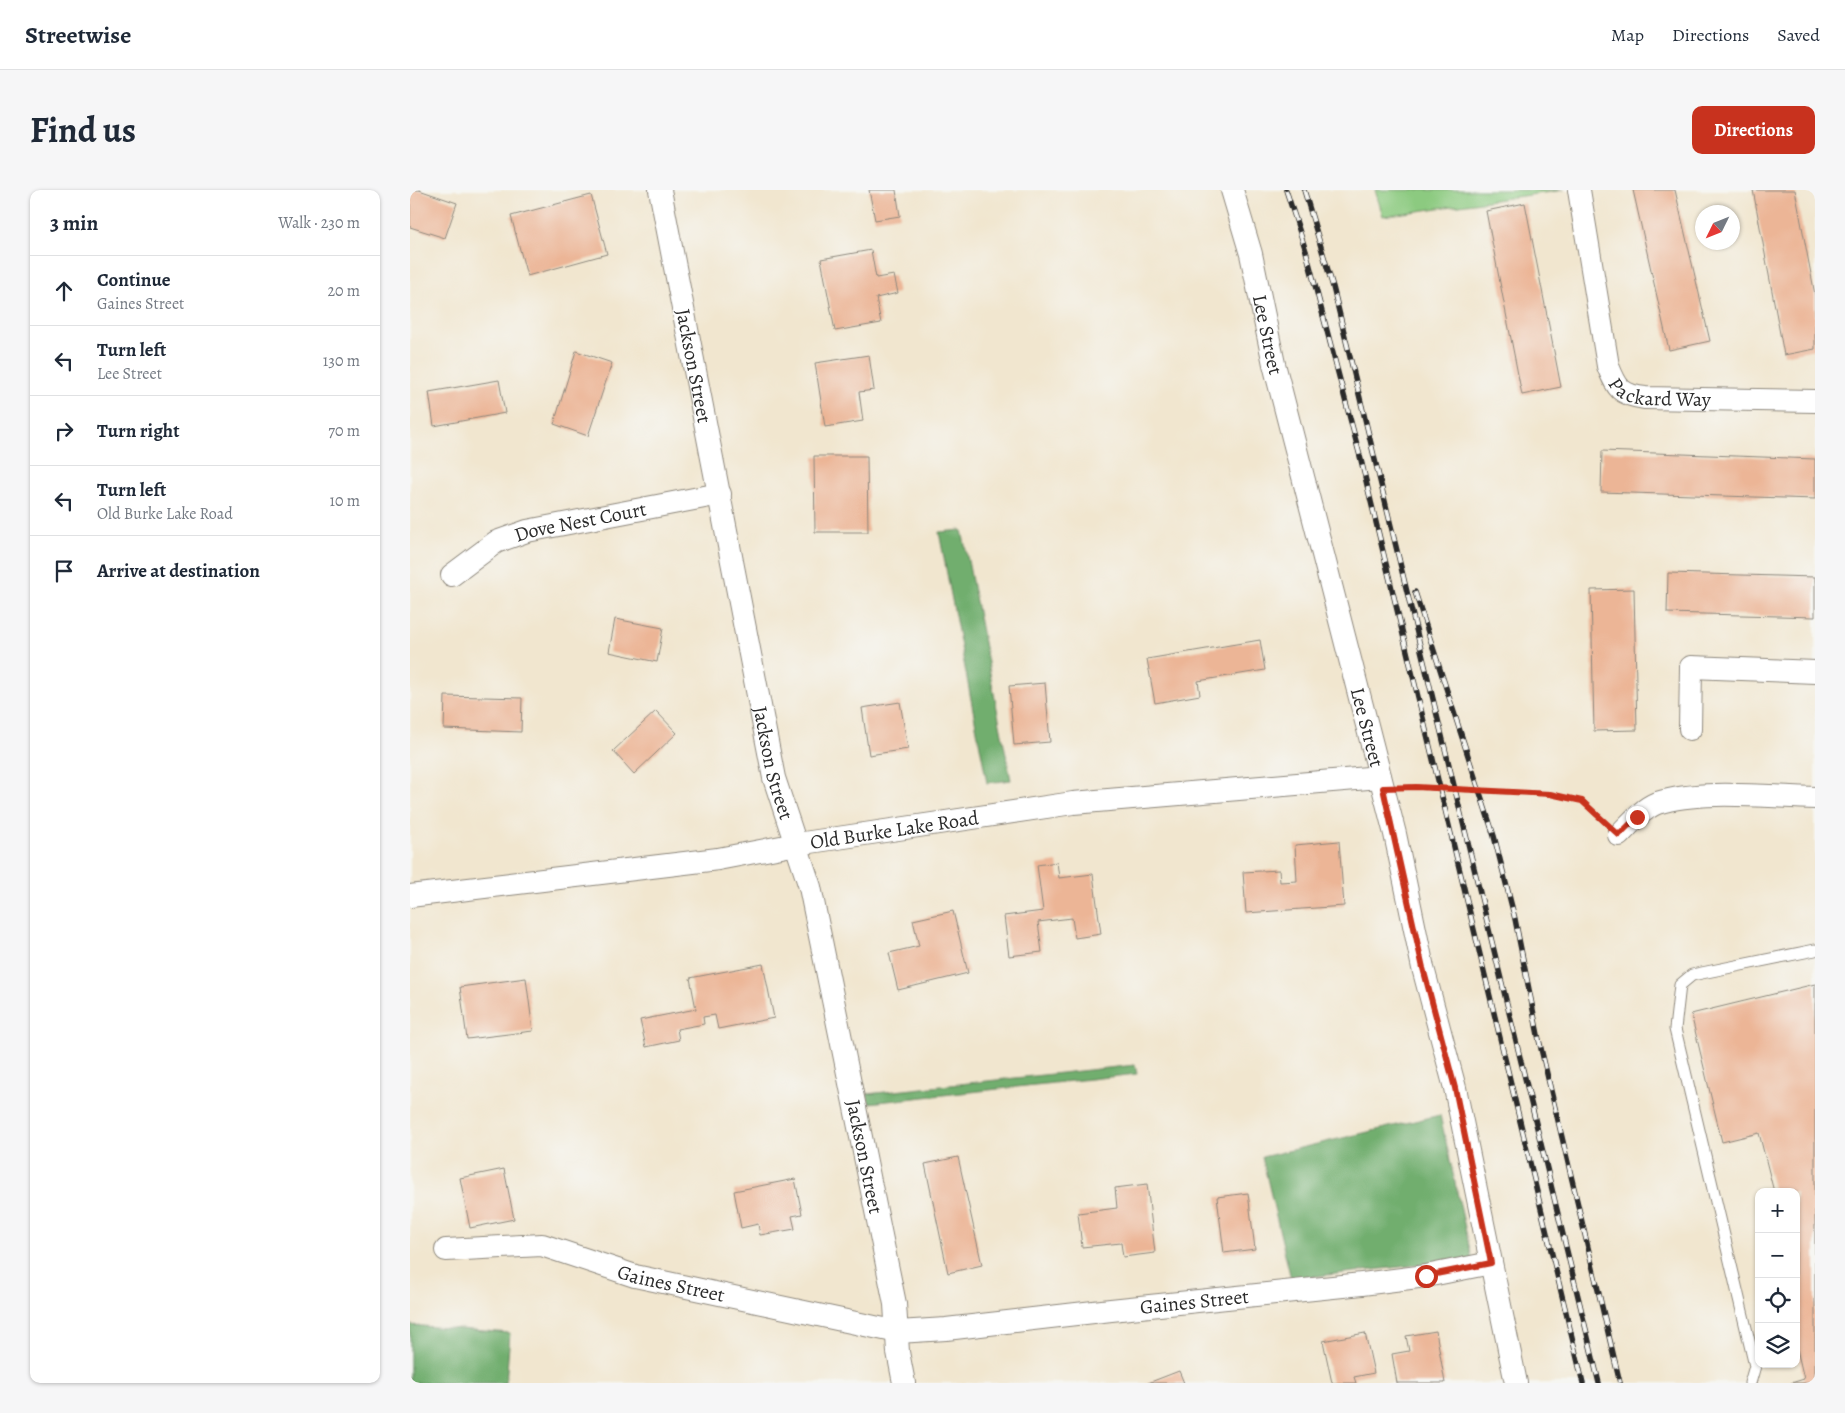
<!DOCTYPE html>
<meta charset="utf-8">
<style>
:root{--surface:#fff;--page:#f6f6f7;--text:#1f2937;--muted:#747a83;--line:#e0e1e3;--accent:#c8321e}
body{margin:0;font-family:Alegreya,serif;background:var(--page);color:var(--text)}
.controls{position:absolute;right:15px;bottom:15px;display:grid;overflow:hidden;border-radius:10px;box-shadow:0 1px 4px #0004}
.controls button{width:45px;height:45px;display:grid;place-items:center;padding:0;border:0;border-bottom:1px solid var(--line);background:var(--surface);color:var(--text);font:25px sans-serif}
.compass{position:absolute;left:1285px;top:15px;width:45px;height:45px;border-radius:50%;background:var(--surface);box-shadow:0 1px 4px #0004;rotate:227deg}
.stop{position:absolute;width:15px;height:15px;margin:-11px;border:4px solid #c8321e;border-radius:50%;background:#fff}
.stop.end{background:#c8321e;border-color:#fff;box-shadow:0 1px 5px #0008}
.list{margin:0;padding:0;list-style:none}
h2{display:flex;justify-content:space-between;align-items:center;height:65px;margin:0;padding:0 20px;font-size:21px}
h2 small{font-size:16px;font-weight:400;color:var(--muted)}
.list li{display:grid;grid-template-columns:32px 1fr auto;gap:15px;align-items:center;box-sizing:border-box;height:70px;padding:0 20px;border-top:1px solid var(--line)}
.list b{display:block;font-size:19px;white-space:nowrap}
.list p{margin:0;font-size:16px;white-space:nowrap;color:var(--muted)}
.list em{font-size:16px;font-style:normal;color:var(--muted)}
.icon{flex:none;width:28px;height:28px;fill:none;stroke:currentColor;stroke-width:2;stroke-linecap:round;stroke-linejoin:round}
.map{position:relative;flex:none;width:1405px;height:1193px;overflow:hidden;border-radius:10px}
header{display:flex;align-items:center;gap:30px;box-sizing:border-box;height:70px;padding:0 25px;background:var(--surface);border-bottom:1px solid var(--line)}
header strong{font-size:24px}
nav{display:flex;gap:28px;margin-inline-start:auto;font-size:18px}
.intro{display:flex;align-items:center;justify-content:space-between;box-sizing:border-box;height:120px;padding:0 30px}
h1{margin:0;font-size:35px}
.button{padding:12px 22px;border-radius:10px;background:var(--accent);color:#fff;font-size:18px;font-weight:700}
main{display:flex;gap:30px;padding:0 30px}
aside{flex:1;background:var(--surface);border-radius:10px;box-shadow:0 1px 4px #0004}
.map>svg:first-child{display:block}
</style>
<header>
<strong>Streetwise</strong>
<nav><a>Map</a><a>Directions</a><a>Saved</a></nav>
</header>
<div class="intro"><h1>Find us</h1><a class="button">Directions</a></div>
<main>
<aside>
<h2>3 min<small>Walk · 230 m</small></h2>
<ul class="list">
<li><svg class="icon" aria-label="ahead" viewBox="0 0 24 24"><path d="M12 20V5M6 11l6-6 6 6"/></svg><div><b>Continue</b><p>Gaines Street</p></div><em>20 m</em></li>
<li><svg class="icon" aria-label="left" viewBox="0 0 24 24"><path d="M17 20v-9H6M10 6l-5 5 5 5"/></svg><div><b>Turn left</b><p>Lee Street</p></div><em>130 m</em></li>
<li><svg class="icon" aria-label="right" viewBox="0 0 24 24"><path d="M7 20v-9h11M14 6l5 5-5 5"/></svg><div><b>Turn right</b></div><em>70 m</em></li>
<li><svg class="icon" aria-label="left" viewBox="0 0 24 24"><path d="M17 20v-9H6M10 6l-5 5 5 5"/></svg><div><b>Turn left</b><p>Old Burke Lake Road</p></div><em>10 m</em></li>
<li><svg class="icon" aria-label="arrive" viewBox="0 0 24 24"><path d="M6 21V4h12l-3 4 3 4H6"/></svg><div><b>Arrive at destination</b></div></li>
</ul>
</aside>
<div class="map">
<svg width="1405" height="1193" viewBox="0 0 1405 1193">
<rect width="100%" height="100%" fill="#f6f6f2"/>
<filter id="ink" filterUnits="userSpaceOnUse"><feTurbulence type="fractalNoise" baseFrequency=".02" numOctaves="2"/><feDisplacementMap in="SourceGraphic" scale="10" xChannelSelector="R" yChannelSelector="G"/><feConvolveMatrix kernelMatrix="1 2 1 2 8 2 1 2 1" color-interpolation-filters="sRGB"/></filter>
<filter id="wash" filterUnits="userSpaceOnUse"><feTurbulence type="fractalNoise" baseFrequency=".0096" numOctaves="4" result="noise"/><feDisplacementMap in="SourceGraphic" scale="20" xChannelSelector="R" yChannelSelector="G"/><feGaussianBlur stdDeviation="1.12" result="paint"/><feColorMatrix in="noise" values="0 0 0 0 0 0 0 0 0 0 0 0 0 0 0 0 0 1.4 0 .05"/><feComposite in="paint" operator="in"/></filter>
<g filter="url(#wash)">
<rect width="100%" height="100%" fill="#f1e6cf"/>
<path fill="#8cca80" stroke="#5c7a56" d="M965,0H1154L973,26Z"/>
<path fill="#71ae6e" stroke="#4e6c4c" d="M552,340L601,590L577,593L529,342Z
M725,875L727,884L459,913L457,904Z
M1030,925L1062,1069L881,1089L852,967Z
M0,1135L100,1143L96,1193H0Z"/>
<g id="blocks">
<path fill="#ecb596" d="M0,0H9L47,13L35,48L0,37Z
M459,0H486L490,26L465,30Z
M1223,0H1265L1300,151L1259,160Z
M1343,0H1385L1405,105V159L1374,165Z
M181,5L197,64L117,86L101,26Z
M1115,13L1151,197L1112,205L1076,21Z
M461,60L466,88L484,85L488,103L466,108L471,133L425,141L411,69Z
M166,161L202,173L178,246L144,234Z
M459,165L464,200L449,202L453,231L415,237L405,173Z
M89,190L95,223L24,236L19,202Z
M1192,261L1405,269V309L1191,302Z
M404,266H457L458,342H405Z
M1258,383L1405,387V427L1257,423Z
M1224,399L1227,540L1184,541L1181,400Z
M205,429L253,438L247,472L199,462Z
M850,450L855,480L788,491L790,505L745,513L737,469Z
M635,493L640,552L604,555L599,496Z
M35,506L112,508L111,542L34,539Z
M490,512L498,559L459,565L452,518Z
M246,521L267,543L224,584L203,561Z
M929,651L934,716L836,723L833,682L869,680L870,692L887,691L885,655Z
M647,672L649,688L683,684L691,744L665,748L662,728L628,732L632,762L599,766L594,726L633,721L627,675Z
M543,721L558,783L488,800L479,763L509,756L503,730Z
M353,774L364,828L308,839L305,825L293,827L294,834L267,839L269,850L236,857L230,830L286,819L280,788Z
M116,788L123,841L57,849L50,797Z
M1405,794V1193H1381L1394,1189L1386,1155V1002H1364L1349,943L1312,952L1281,824Z
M548,967L572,1075L538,1083L515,974Z
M94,979L104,1029L60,1038L50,988Z
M385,989L392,1024L382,1026L385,1039L350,1045L348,1034L331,1038L324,1001Z
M737,994L745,1063L713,1067L711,1053L672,1057L668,1023L707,1018L705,998Z
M838,1003L845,1059L814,1063L807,1007Z
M1026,1141L1035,1193H987L982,1164L999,1161L996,1146Z
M955,1143L964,1183L944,1187L946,1193H922L913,1151Z
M769,1181L774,1193H738Z"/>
</g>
</g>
<g filter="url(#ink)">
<use href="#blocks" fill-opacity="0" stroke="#8e887d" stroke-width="1"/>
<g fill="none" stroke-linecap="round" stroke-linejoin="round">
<defs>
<path id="service" d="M1340,1193L1345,1176L1265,839L1270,795L1282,785L1405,760"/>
<g id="minor">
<path id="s1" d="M250,0L364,588L400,697L485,1114L488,1162L494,1193"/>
<path id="s2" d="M822,0L841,64L864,174L985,644L1013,778L1045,898L1106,1193"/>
<path id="s3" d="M1169,0L1198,176C1207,199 1211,205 1235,208L1405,211"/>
<path id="s4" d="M42,385L86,352L117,341L310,304"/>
<path d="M1280,539L1281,477L1405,482"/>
<path d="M1209,645C1220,634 1232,619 1247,613C1291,599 1358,607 1405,608"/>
<path id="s5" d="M0,706L308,669L387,654L663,613L970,587"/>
<path id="s6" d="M36,1060L132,1055L225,1086L488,1142L536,1139L701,1120L952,1094L1016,1086L1081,1073"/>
</g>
</defs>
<use href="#service" stroke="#8e887d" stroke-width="13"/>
<use href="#minor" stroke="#8e887d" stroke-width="24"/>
<path stroke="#8e887d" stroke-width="3" stroke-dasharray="4 4" stroke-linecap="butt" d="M997,597L1140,604L1173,611L1192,630"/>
<use href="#service" stroke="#fff" stroke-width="11"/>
<use href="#minor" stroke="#fff" stroke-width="22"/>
<defs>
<path id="rail" d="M876,0L896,61L951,270L1173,1193
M894,0L923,97L1189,1193
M1005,402L1084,646L1105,729L1129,850L1210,1193"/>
</defs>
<use href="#rail" stroke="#2b2b2b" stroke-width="5.5"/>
<use href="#rail" stroke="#f6f6f2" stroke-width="4" stroke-dasharray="11" stroke-linecap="butt"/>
</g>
</g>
<g fill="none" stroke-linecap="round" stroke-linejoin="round" filter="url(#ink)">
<path stroke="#c8321e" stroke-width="6" d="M1016,1086L1081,1073L1045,898L1013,778L973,598L1006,597L1140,604L1172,611L1209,645L1227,627"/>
</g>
<g text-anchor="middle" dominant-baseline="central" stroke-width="4.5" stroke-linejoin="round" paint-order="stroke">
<g font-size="20" fill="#2b2b2b" stroke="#f6f6f2">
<text stroke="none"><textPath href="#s2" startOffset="149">Lee Street</textPath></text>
<text stroke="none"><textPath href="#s1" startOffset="179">Jackson Street</textPath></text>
<text stroke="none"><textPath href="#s3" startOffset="245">Packard Way</textPath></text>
<text stroke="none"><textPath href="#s4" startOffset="142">Dove Nest Court</textPath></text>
<text stroke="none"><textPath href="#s2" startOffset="554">Lee Street</textPath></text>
<text stroke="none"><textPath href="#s1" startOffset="584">Jackson Street</textPath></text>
<text stroke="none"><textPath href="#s5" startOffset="489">Old Burke Lake Road</textPath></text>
<text stroke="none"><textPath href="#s1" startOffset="989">Jackson Street</textPath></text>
<text stroke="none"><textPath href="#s6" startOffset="231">Gaines Street</textPath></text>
<text stroke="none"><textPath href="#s6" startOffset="761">Gaines Street</textPath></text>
</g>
</g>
</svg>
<div class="controls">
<button>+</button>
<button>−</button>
<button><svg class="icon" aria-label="locate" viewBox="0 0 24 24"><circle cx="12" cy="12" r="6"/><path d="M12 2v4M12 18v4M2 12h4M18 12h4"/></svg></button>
<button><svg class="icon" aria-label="layers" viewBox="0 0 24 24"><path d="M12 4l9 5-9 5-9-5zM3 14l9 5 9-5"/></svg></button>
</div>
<svg class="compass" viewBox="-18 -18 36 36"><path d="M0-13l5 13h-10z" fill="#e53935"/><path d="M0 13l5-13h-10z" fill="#747a83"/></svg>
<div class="stop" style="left:1016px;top:1086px"></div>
<div class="stop end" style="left:1227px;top:627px"></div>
</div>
</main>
